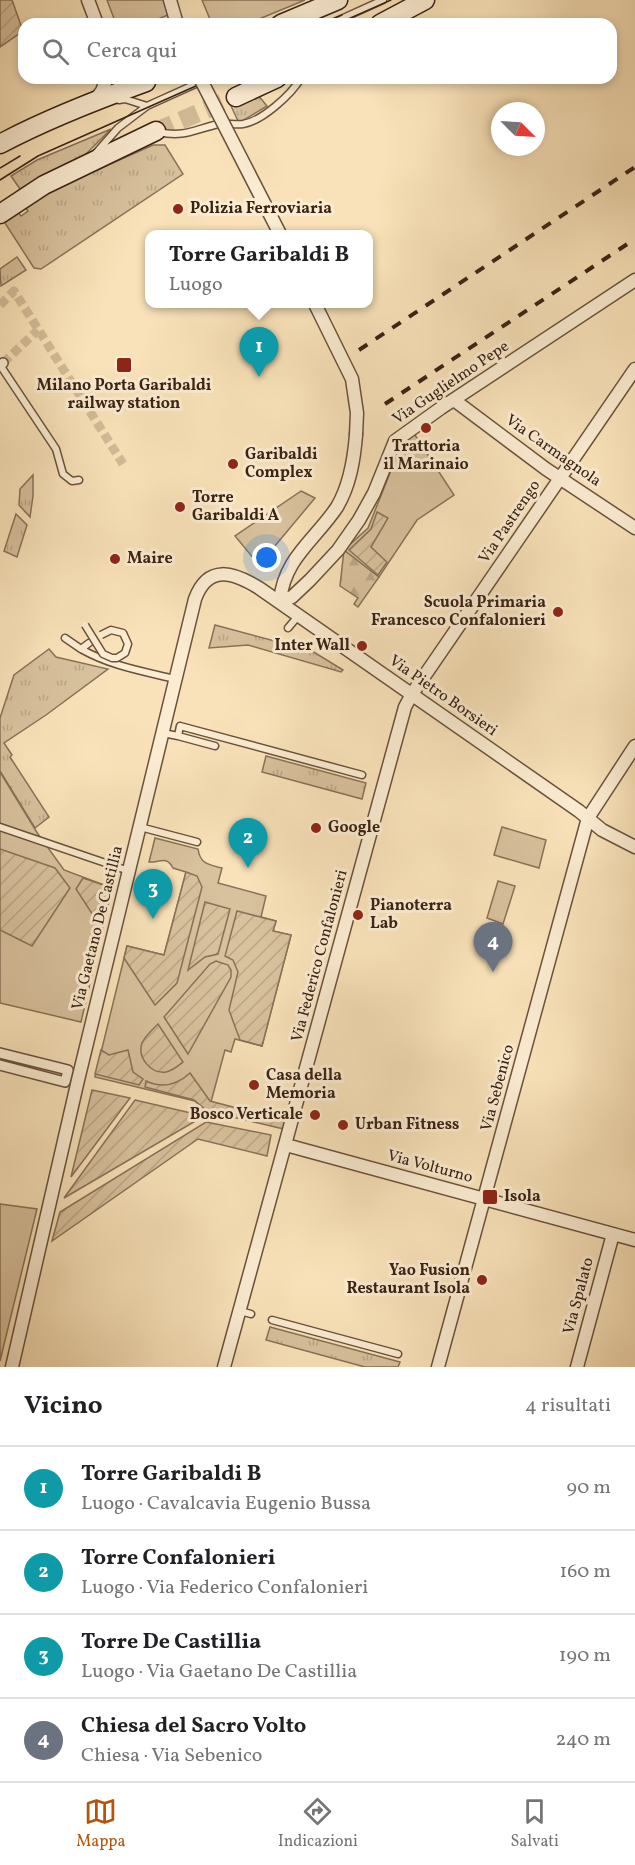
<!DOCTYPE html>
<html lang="it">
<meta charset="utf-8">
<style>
:root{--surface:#fff;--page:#f2f2f2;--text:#202124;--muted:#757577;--line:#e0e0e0;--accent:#b45309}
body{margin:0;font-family:Vollkorn,serif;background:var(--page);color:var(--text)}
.compass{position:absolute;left:491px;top:102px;width:54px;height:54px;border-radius:50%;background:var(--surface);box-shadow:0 3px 9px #0003;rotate:114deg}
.you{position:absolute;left:267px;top:558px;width:21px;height:21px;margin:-15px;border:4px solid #fff;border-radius:50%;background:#1a73e8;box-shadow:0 0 0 9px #1a73e833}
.badge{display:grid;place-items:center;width:39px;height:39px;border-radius:50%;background:var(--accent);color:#fff;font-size:20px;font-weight:700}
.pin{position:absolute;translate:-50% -50px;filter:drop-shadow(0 2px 3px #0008)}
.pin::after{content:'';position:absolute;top:32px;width:21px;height:18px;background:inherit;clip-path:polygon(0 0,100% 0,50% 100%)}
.popup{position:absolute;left:145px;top:230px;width:228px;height:78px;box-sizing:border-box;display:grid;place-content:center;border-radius:12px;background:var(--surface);filter:drop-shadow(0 2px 4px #0005);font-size:20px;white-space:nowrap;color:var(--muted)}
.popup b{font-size:22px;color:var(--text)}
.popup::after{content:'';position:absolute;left:50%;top:100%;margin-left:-12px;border:12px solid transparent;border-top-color:var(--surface)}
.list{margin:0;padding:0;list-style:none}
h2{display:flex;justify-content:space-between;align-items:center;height:78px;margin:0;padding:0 24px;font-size:26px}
h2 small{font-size:20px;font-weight:400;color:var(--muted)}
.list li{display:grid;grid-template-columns:39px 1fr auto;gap:18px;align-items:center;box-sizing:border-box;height:84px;padding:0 24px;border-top:2px solid var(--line)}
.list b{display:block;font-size:22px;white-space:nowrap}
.list p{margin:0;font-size:20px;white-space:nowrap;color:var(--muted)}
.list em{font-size:20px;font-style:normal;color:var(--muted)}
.icon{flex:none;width:33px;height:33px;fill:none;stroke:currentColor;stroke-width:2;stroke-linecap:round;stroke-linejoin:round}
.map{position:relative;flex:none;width:635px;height:1367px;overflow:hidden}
.search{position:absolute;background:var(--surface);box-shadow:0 3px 9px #0003;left:18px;right:18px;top:18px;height:66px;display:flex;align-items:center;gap:15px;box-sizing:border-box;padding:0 21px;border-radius:18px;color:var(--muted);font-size:22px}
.sheet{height:414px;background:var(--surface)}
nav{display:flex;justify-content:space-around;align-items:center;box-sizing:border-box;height:84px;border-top:2px solid var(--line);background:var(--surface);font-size:16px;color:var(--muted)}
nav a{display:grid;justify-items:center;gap:3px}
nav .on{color:var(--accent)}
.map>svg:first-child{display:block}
</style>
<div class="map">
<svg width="635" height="1367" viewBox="0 0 635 1367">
<defs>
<pattern id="grass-tufts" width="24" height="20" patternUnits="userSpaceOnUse" patternTransform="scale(1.5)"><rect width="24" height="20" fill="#d8c19d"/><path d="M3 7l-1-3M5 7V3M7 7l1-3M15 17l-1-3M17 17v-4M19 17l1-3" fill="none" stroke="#baa686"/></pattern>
<pattern id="forest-firs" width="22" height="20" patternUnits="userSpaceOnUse" patternTransform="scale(1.5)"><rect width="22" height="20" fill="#d8c19d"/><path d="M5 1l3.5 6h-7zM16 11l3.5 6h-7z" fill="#baa686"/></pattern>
<pattern id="garden-furrows" width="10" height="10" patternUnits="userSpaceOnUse" patternTransform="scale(1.5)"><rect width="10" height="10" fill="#d8c19d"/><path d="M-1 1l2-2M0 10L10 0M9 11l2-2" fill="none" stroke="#baa686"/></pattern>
</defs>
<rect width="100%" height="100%" fill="#f9e2b9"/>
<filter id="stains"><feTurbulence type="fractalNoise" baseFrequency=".00333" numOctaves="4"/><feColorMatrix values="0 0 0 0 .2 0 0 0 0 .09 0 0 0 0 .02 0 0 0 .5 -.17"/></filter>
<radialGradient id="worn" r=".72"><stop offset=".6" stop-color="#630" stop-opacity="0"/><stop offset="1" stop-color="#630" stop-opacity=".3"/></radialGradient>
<path fill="url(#grass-tufts)" stroke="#887258" stroke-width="1.5" d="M258,95L267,106L239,123L231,106Z
M111,129L81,159L20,189L11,176L37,160Z
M153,145H165L183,174L41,269L34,268L3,220L16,210L21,216L28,211L24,205L52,190Z
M17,257L26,270L1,286L0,269Z
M33,475V496L30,517L19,505L20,489Z
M16,514L27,525L17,557L4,551Z
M215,625L312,651L343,670L341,672L248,645L209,648Z
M49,649L56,657L108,669L46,715L4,743L12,755L10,757L49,817L35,828L0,771V718L14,675Z
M266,756L366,783L362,799L262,772Z
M270,1327L400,1362L398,1367H365L266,1340Z"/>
<path fill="url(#forest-firs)" stroke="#887258" stroke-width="1.5" d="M344,550L379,577L358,607L354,604L358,598L340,586Z"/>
<path fill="#d8c19d" stroke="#887258" stroke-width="1.5" d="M107,0H164L168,15L146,24H116Z
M202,0H305L247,24H212Z
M413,432L454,495L417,520L379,577L344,550L368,528L404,438Z
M301,491L315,498L259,565L235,536Z
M0,772L38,834L64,870L112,888L81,1022L0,1003Z
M502,827L546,840L539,868L494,855Z
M155,838L198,849C200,864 209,865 222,868L218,883L266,896L261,917L276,921L273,931L291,935L262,1046L235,1039L231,1052L225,1050L208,1113L195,1101L95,1077L127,946L164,955L186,872L173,868C166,855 159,863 149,862Z
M498,881L515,886L503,924L487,918Z
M0,1204L37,1209L0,1361Z"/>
<path fill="url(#garden-furrows)" stroke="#887258" stroke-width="1.5" d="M0,0H12L23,31L0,47Z
M377,512L388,518L371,547L387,562L378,575L349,550L371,529Z
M0,849L55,868L70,888L32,946L0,930Z
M186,872L197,876L202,887L177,983L155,1005L124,958L127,946L164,955Z
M83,878L112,888L102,929L76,889Z
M205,902L230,909L218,954L205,957L188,970Z
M237,911L276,921L273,931L291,935L262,1046L240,1040L229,1010L238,972L233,960L225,956Z
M216,961L228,965L231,970V977L188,1054L164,1017L210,964Z
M158,1024L183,1062C178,1066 172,1071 166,1072C151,1074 137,1058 142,1043C145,1036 152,1030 158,1024Z
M101,1050L109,1055L128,1050L133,1072L143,1079L139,1085L95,1074Z
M190,1073L210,1101L290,1122L288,1130L207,1111L194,1100L145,1087L146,1081C163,1089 177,1085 190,1073Z
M92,1090L130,1098L71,1177Z
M135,1100L204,1116L64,1198Z
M206,1122L271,1135L267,1156L198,1139L52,1241L60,1212Z"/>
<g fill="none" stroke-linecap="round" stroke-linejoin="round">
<path stroke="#d3bc98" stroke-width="9" stroke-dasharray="9 4.5" stroke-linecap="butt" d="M0,305L14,291L123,464
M3,363L38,330"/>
<path stroke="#d3bc98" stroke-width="18" stroke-dasharray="18 9" stroke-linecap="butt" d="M156,131L236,97"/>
<defs>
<path id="service" d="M330,24L383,0
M119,100L125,99L147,106
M159,132C184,138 195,129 219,124C227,123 235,125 243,124C262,121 291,95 301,78
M96,153L118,128L147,106L209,78
M0,365L56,449L63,474L72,481L79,480
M288,628L299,615
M65,638L81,649L89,643
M81,649C111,666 142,671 175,679
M163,733L178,736L180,726L362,775
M178,736L215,746
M0,827L129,871
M140,827L197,842
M240,1311L251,1314
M272,1320L398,1354"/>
<path id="pedestrian" d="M0,366L3,363
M0,1053L68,1070L65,1082L0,1065"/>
<path id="minor" d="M88,0L97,24
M170,0L177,24
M95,100L102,91L107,78
M454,400L546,469L635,528
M280,601L292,597L310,580L338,550L359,520L374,493L395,441L441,408L635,280
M280,601C284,558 315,540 337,507C350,485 354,460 356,435
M286,1145L635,1240
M12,1367L78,1080L195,599C208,564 233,572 259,588L579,811L602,830L635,847
M224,1367L405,707L412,694L635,369
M438,1367L588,818L635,746
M577,1367L613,1234"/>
<path id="secondary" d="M281,24L338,0
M380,24L425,0
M236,97L277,78
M0,144C47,119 96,100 146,82
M0,214L44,185L156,131"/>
</defs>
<use href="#service" stroke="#69523d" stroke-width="9"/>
<use href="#pedestrian" stroke="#69523d" stroke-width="12"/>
<use href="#minor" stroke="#69523d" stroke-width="15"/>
<use href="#secondary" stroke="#392214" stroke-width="21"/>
<use href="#service" stroke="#fbecd2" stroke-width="6"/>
<use href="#pedestrian" stroke="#fbecd2" stroke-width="9"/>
<use href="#minor" stroke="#fbecd2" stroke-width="12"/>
<use href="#secondary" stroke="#fbecd2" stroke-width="18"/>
<path stroke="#392214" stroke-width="1.5" d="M321,24L342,15
M337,24L391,0
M0,168L20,156
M0,180L38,156L214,78"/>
<path stroke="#392214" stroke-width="4" stroke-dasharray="10 10" stroke-linecap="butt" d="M359,350L635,167
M385,404L635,239"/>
<defs>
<path id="service-bridge" d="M85,625L103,654L112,658H117L125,653L128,644L123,633L111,630L101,635"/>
<path id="minor-bridge" d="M200,78L280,234
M315,304L352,379L357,413L356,435"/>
</defs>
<use href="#service-bridge" stroke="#69523d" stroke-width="9" stroke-linecap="butt"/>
<use href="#minor-bridge" stroke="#69523d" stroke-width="15" stroke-linecap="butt"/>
<use href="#service-bridge" stroke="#fbecd2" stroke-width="6"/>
<use href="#minor-bridge" stroke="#fbecd2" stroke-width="12"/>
</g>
<g fill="#8f2418" stroke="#fbecd2" stroke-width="2">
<circle cx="178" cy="209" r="6"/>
<rect x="116" y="357" width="16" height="16" rx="3"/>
<circle cx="426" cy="428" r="6"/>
<circle cx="233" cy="464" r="6"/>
<circle cx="180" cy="507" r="6"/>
<circle cx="115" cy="559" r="6"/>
<circle cx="558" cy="612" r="6"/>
<circle cx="362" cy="646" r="6"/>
<circle cx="316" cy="828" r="6"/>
<circle cx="358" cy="915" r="6"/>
<circle cx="254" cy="1085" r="6"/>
<circle cx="315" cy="1115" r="6"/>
<circle cx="343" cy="1125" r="6"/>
<rect x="482" y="1189" width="16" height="16" rx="3"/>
<circle cx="482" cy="1280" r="6"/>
</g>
<g text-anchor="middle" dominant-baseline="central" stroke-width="6" stroke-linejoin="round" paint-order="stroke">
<g font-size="16" font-weight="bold" fill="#392214" stroke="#fbecd2" text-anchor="start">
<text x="190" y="209">Polizia Ferroviaria</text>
<text x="124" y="386" text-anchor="middle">Milano Porta Garibaldi<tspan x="124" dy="18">railway station</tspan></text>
<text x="426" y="447" text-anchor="middle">Trattoria<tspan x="426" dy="18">il Marinaio</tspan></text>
<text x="245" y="455">Garibaldi<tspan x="245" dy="18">Complex</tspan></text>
<text x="192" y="498">Torre<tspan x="192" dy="18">Garibaldi A</tspan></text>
<text x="127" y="559">Maire</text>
<text x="546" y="603" text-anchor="end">Scuola Primaria<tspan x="546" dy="18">Francesco Confalonieri</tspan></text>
<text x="350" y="646" text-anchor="end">Inter Wall</text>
<text x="328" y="828">Google</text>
<text x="370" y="906">Pianoterra<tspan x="370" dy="18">Lab</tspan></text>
<text x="266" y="1076">Casa della<tspan x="266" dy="18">Memoria</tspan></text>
<text x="303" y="1115" text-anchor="end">Bosco Verticale</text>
<text x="355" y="1125">Urban Fitness</text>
<text x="504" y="1197">Isola</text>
<text x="470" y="1271" text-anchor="end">Yao Fusion<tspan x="470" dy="18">Restaurant Isola</tspan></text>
</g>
<g font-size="16" fill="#392214" stroke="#fbecd2">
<text transform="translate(451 383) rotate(-34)">Via Guglielmo Pepe</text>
<text transform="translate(553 451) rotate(35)">Via Carmagnola</text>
<text transform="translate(510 522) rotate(-56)">Via Pastrengo</text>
<text transform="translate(443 696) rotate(35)">Via Pietro Borsieri</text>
<text transform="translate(98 928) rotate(-76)">Via Gaetano De Castillia</text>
<text transform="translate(320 956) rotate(-75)">Via Federico Confalonieri</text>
<text transform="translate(498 1088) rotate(-75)">Via Sebenico</text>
<text transform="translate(430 1167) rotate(15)">Via Volturno</text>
<text transform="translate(579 1296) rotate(-75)">Via Spalato</text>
</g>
</g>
<rect width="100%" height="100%" filter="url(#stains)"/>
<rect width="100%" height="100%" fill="url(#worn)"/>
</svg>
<svg class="compass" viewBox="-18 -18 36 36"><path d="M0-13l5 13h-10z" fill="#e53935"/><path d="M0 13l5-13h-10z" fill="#757577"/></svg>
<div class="you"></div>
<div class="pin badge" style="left:259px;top:377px;background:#0f9aa8">1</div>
<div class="popup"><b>Torre Garibaldi B</b>Luogo</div>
<div class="pin badge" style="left:248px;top:868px;background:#0f9aa8">2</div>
<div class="pin badge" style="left:153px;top:919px;background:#0f9aa8">3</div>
<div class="pin badge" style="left:493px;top:972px;background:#6b7280">4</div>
<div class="search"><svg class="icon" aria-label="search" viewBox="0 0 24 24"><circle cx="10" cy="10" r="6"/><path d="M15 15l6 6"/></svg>Cerca qui</div>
</div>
<section class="sheet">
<h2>Vicino<small>4 risultati</small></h2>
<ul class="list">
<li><span class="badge" style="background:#0f9aa8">1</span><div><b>Torre Garibaldi B</b><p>Luogo · Cavalcavia Eugenio Bussa</p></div><em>90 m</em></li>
<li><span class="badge" style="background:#0f9aa8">2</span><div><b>Torre Confalonieri</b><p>Luogo · Via Federico Confalonieri</p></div><em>160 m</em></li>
<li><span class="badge" style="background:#0f9aa8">3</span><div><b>Torre De Castillia</b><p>Luogo · Via Gaetano De Castillia</p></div><em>190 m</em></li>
<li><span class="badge" style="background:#6b7280">4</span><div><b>Chiesa del Sacro Volto</b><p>Chiesa · Via Sebenico</p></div><em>240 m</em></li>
</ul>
</section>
<nav>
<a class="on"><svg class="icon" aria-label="map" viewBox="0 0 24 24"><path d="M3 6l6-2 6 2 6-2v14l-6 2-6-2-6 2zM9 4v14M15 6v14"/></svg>Mappa</a>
<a><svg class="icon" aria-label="directions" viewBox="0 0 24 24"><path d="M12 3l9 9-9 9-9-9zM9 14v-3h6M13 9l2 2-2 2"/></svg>Indicazioni</a>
<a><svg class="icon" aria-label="saved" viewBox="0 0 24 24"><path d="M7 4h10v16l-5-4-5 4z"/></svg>Salvati</a>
</nav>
